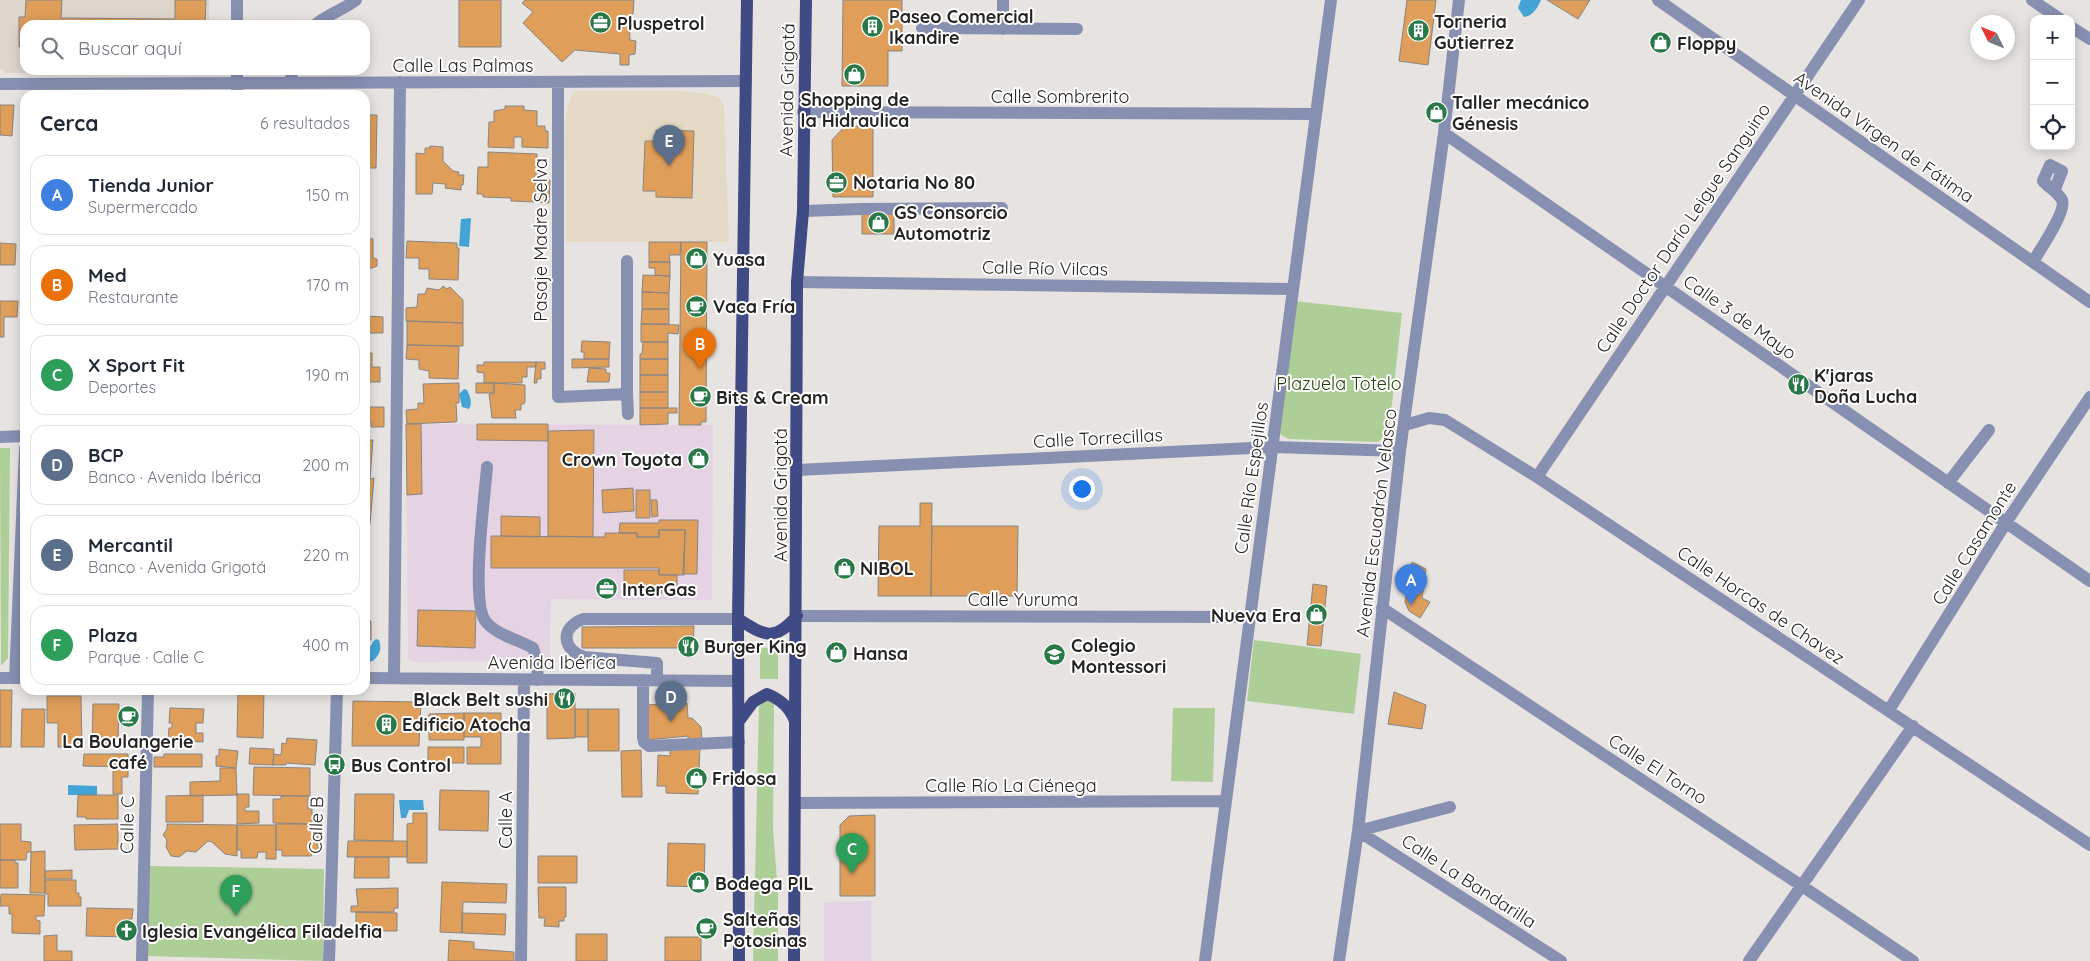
<!DOCTYPE html>
<html lang="es">
<meta charset="utf-8">
<style>
:root{--surface:#fff;--page:#f2f2f3;--text:#1f2937;--muted:#747a83;--line:#e0e1e3;--accent:#ea580c}
body{margin:0;font-family:Quicksand,sans-serif;background:var(--page);color:var(--text)}
.controls{position:absolute;right:15px;top:15px;display:grid;overflow:hidden;border-radius:10px;box-shadow:0 2px 12px #0003}
.controls button{width:45px;height:45px;display:grid;place-items:center;padding:0;border:0;border-bottom:1px solid var(--line);background:var(--surface);color:var(--text);font:25px sans-serif}
.compass{position:absolute;left:1970px;top:15px;width:45px;height:45px;border-radius:50%;background:var(--surface);box-shadow:0 2px 12px #0003;rotate:313deg}
.you{position:absolute;left:1081px;top:488px;width:18px;height:18px;margin:-12px;border:4px solid #fff;border-radius:50%;background:#1a73e8;box-shadow:0 0 0 8px #1a73e833}
.badge{display:grid;place-items:center;width:32px;height:32px;border-radius:50%;background:var(--accent);color:#fff;font-size:16px;font-weight:700}
.pin{position:absolute;translate:-50% -41px;filter:drop-shadow(0 1px 2px #0008)}
.pin::after{content:'';position:absolute;top:26px;width:18px;height:15px;background:inherit;clip-path:polygon(0 0,100% 0,50% 100%)}
.list{margin:0;padding:0;list-style:none}
h2{display:flex;justify-content:space-between;align-items:center;height:65px;margin:0;padding:0 20px;font-size:21px}
h2 small{font-size:16px;font-weight:400;color:var(--muted)}
.list li{display:grid;grid-template-columns:32px 1fr auto;gap:15px;align-items:center;box-sizing:border-box;height:80px;margin:0 10px 10px;padding:0 10px;border:1px solid var(--line);border-radius:15px}
.list b{display:block;font-size:19px;white-space:nowrap}
.list p{margin:0;font-size:16px;white-space:nowrap;color:var(--muted)}
.list em{font-size:16px;font-style:normal;color:var(--muted)}
.icon{flex:none;width:28px;height:28px;fill:none;stroke:currentColor;stroke-width:2;stroke-linecap:round;stroke-linejoin:round}
.map{position:relative;flex:none;width:2090px;height:961px;overflow:hidden}
.search{position:absolute;background:var(--surface);box-shadow:0 2px 12px #0003;left:20px;top:20px;width:350px;height:55px;display:flex;align-items:center;gap:12px;box-sizing:border-box;padding:0 18px;border-radius:15px;color:var(--muted);font-size:19px}
.panel{position:absolute;background:var(--surface);box-shadow:0 2px 12px #0003;left:20px;top:90px;width:350px;height:605px;border-radius:15px}
.map>svg:first-child{display:block}
</style>
<div class="map">
<svg width="2090" height="961" viewBox="0 0 2090 961">
<rect width="100%" height="100%" fill="#e6e3e0"/>
<path fill="#e5d8c4" d="M577,91H681L708,94L719,98L724,107L729,242H566L565,121L569,102L572,95Z"/>
<path fill="#e5d3e4" d="M406,424L713,425L712,600L551,599L550,661L414,662L410,660L408,657Z
M871,901V961H824V902Z"/>
<path fill="#ded5cd" d="M0,0H209V25H25V70H206L203,74L4,73V70L0,69Z"/>
<path fill="#adce96" d="M1294,301L1402,313L1389,431L1384,438L1377,442L1289,439L1281,435L1279,427Z
M0,448H10L8,658L1,666Z
M1254,640L1361,654L1354,714L1247,701Z
M778,647V679H760V648Z
M765,700L774,703L773,828L778,894V961H753L759,707Z
M1173,708H1215L1213,782L1171,781Z
M148,866L324,869L323,961L146,956Z"/>
<path fill="#45a4d6" d="M1521,0H1541C1538,7 1533,16 1524,17L1518,8Z
M471,218L469,247L459,246L461,219Z
M464,389L467,390C470,396 473,403 469,409L462,407L459,394Z
M376,639L379,640C382,650 380,654 373,661L368,662C367,655 370,643 376,639Z
M68,785L97,786V795H68Z
M399,800H423L424,810H409L406,818H401Z"/>
<path fill="#df9e5a" stroke="#888583" d="M26,0H62L61,18L175,19V0H206L205,25H25V47H19V17H25Z
M459,0H501V47H459Z
M525,0H634L633,14L629,15L630,40L636,41L635,54L629,55V65H620V54L575,50L562,62L523,23L533,12L522,3Z
M843,0H902V51H888V86H842Z
M1407,0H1436L1428,65L1399,61Z
M1547,0H1590L1578,19Z
M0,105H14L12,136L0,135Z
M505,106H524V110L537,111V126H545V131H548V148L522,147V137H514V148L488,147L489,122H494V111L505,109Z
M365,115H377L376,168H365Z
M845,126H873V197H833L832,140Z
M656,130L694,131L692,198L656,197V191H643L645,141H656Z
M430,146L443,147V161L453,171L459,172L458,175H464L463,185H461V190L445,188L446,184L433,183L432,194H416V153L425,154V148H430Z
M488,152L537,154L535,202L511,201V198L483,197V194H477L478,167H488Z
M536,180H550L549,203L535,202Z
M862,210H894V234H862Z
M365,235V238L373,239V258L377,259V266L369,269V276H365Z
M407,241L457,243V248H459L458,280L429,279V269H419V258H406Z
M649,242H681L680,255H669L670,262H649Z
M681,242H707L706,422H701V425H679Z
M0,243L16,244L15,265H0Z
M649,262H670V276L655,275V268H649Z
M643,275L670,276L669,293L642,292Z
M365,285H368V316L383,317V333H365Z
M443,286L447,289L450,287L463,300V323L406,321V308L417,307L418,294H425L427,288L439,290Z
M642,292L669,293V309H642Z
M0,301H18L17,317H4V337H0Z
M642,309H669V324H641Z
M407,321L463,323V346L407,345Z
M641,324L679,325L678,334L668,333V342H641Z
M365,333H369V346H365V353H372V367H380V382H365Z
M582,341L610,342L609,359H584V352H581Z
M643,342H668V359H640V354H642Z
M407,345L459,346L458,379L429,378V371L419,369V360L406,359Z
M572,359H609V367L572,368Z
M640,359H668V375H640Z
M484,362H536V367H527V377H522V383H484V373L477,372V365H484Z
M536,362H545V369H541V379H537V383H534Z
M589,368L606,369V373H610L609,382H587Z
M640,375H668V392H640Z
M365,382H369L367,407H384V427H371V422H365Z
M459,383V403H456L457,421L455,422L407,424L406,410L418,409V403H424L423,384Z
M476,383H494V393H476Z
M494,383L525,385V401L524,404H521V410H515L516,418H492L489,394L494,393Z
M640,392H668V408H640Z
M640,408H677V413H668V424L640,425Z
M406,424H421L422,494L407,495Z
M477,424H548V441L477,440Z
M594,430L593,537L548,536V431Z
M365,440H373L370,479L374,478L370,524H365Z
M633,488L634,511L603,513L602,490Z
M636,490H650V518H636Z
M651,500H657L658,516L652,517Z
M920,503H932L931,596H878L879,526H920Z
M501,516L540,517V537L501,536Z
M659,520H698L697,574H683L685,530H659V537H637V533H619L620,523H659Z
M932,526H1018L1017,596H931Z
M659,530H685L684,575H659V568H491V536L605,537V533H637V537H659Z
M1412,562L1426,569L1422,598L1430,602L1420,618L1409,611L1405,602Z
M624,570H659V575H677V587H662V593H624Z
M1313,584L1327,586L1321,646L1307,645Z
M418,610L476,611L475,648L417,646Z
M365,621H371V640H365Z
M694,626L693,648H582V627Z
M0,690H12L11,747H0Z
M238,691L264,692L263,738L237,737Z
M1394,692L1426,705L1422,729L1388,724Z
M575,693V738L547,739V694Z
M47,696H81L82,747H58V723H47Z
M353,701L421,702L419,746H352Z
M678,703H687L688,718H692L701,727L702,740H688V736L647,740L645,705Z
M93,704H119L118,743H92Z
M170,708L204,709L203,723H196V733H203V742L168,740L169,728H172V723H169Z
M22,709H45L44,747H21Z
M575,709H588V737H575Z
M588,709H619V751H588Z
M464,713H501V764H467V747H481V737H464Z
M464,713V740H429V714Z
M287,738L317,740L315,765L286,763V765H273L274,754L281,755L282,743L286,744Z
M670,746L700,747L698,794L666,793V786H657L658,755L670,756Z
M428,747H464V763H428Z
M250,748L274,749L273,765L249,764Z
M219,749L238,751L236,768L216,766V756H219Z
M641,750L642,797H622L621,751Z
M84,754H128V767L83,766Z
M164,754H202V767H154V757H164Z
M113,767H128V777H122V794H113Z
M254,767L310,768V796L253,795Z
M220,768H236L237,795L190,796V782L220,781Z
M440,790L489,791L488,831L439,830Z
M237,794H249V807H245V811H259V823L237,824Z
M355,794H394L393,841L354,840Z
M78,795H118V819H86V817H77Z
M203,795V822H166V796Z
M281,796H308V809H312V824L273,823V799H281Z
M413,813H427V863H407V824L413,823Z
M875,815V896H840V825L849,816Z
M0,824H21V841L31,842V852H27L26,860H0Z
M118,824V849L75,850L74,825Z
M167,824L237,825V856L225,854L212,842L208,841L196,852L187,851L179,857L171,856L166,847L167,840L163,835L167,829Z
M276,824H318V854H312L311,856H282V850H276Z
M237,825H276V859H266V852H258L257,858H241V850H237Z
M348,841H407V857H347Z
M668,843L705,844L704,887L667,886Z
M45,851V893H30L31,852Z
M538,856H577V883H538Z
M355,857H389V878H354Z
M0,860H15V863H18V888H0Z
M72,870V879H45V871Z
M45,880H76V893H79V897H81V906H48V894H45Z
M442,882L507,884L506,903L463,902L462,933L440,932Z
M538,887H566V917H564V921H559V927L544,926L545,918H539Z
M398,888V908H394V912H351V906H358L356,889Z
M1,894L45,895L44,916H36V920L40,921V934L12,933V914H9V906H0Z
M87,908L133,909L132,919H129V937L86,936Z
M356,912L397,913V931H378V935H354V928H356Z
M462,913L506,914L505,935L462,933Z
M576,934H607V961H576Z
M57,935V951H72V961H44V936Z
M665,937H701V961H665Z
M449,940L474,942V949L514,952V961H448Z"/>
<g fill="none" stroke-linecap="round" stroke-linejoin="round">
<path stroke="#8890b2" stroke-width="12" d="M1003,0V29
M1658,0L2090,302
M2032,0L2060,19
M237,25V0
M315,25C328,14 343,10 356,0
M2071,27L2090,39
M922,28L1077,29
M558,82V397L627,394V261
M291,83L292,70
M0,84L746,81
M237,95V70
M803,112L1316,114
M1444,133L2090,581
M803,211L862,209L1002,208
M2033,262C2039,251 2067,211 2062,200C2057,191 2049,188 2043,181L2050,165L2062,171L2055,189
M797,282L1293,289
M627,394L628,414
M1405,425L1429,418L1445,420L1537,477L2090,845
M0,437L25,436
M487,467C485,495 470,603 486,622C497,635 519,640 533,648L538,664L537,680
M797,470L1273,447L1400,451
M1537,477L1859,0
M1948,483L1989,430
M1382,608L1802,886L1913,961
M797,616L1250,617
M0,678H25
M15,678L25,449
M365,678L738,681
M394,678L400,82
M643,680V737L644,742L649,746L739,742
M657,680V663L584,657C562,649 560,628 583,619H738
M1889,710L2007,521L2090,397
M796,803L1226,801
M1358,831L1561,961
M1358,831L1450,807
M142,961L148,690
M329,961L337,690
M521,961L524,680
M1205,961L1331,0
M1339,961L1358,831L1400,451L1444,133L1459,0
M1749,961L1913,726"/>
<path stroke="#404a85" stroke-width="12" d="M738,619C765,636 774,642 797,616
M739,721L753,702L767,694C782,700 790,708 795,721
M739,961L738,619L747,0
M794,961L797,282L803,211L806,0"/>
</g>
<defs>
<symbol id="office-disc" viewBox="-11 -11 22 22"><circle r="9.5" fill="#297848" stroke="#fff"/><path d="M-6-3h4V-5.5h4V-3h4V5H-6ZM-1-4.5V-3h2v-1.5ZM-6 0V1H6V0Z" fill="#fff"/></symbol>
<symbol id="building-disc" viewBox="-11 -11 22 22"><circle r="9.5" fill="#297848" stroke="#fff"/><path d="M-4-6H4V6H1V3H-1V6H-4ZM-2.5-4.3h1.7v1.8h-1.7ZM.8-4.3h1.7v1.8H.8ZM-2.5-1h1.7V.8h-1.7ZM.8-1h1.7V.8H.8Z" fill="#fff"/></symbol>
<symbol id="shop-disc" viewBox="-11 -11 22 22"><circle r="9.5" fill="#297848" stroke="#fff"/><path d="M-5-2.5h2.3a2.7 3.5 0 0 1 5.4 0H5L5.5 6h-11ZM-1.5-2.5h3a1.5 2.3 0 0 0-3 0Z" fill="#fff"/></symbol>
<symbol id="cafe-disc" viewBox="-11 -11 22 22"><circle r="9.5" fill="#297848" stroke="#fff"/><path d="M-5.5-4.5H6V0H3Q3 3.5 0 3.5H-2.5Q-5.5 3.5-5.5 0ZM3-3.2v2h1.7v-2ZM-6 4.5H4V6H-6Z" fill="#fff"/></symbol>
<symbol id="restaurant-disc" viewBox="-11 -11 22 22"><circle r="9.5" fill="#297848" stroke="#fff"/><path d="M-5-6h1v4h1v-4h1v4h1v-4h1v5L-1.5 .5V6h-2V.5L-5-1ZM5-6V6H3V1.5H1.5Q1.5-4 5-6Z" fill="#fff"/></symbol>
<symbol id="school-disc" viewBox="-11 -11 22 22"><circle r="9.5" fill="#297848" stroke="#fff"/><path d="M0-5L7-2L0 1L-7-2ZM-4 1L0 2.5L4 1V4Q0 6-4 4Z" fill="#fff"/></symbol>
<symbol id="bus-disc" viewBox="-11 -11 22 22"><circle r="9.5" fill="#297848" stroke="#fff"/><path d="M-5-6H5V4H4V6H2V4H-2V6H-4V4H-5ZM-3.5-4V0h7V-4ZM-3.5 1.2v1.5H-2V1.2ZM2 1.2v1.5H3.5V1.2Z" fill="#fff"/></symbol>
<symbol id="church-disc" viewBox="-11 -11 22 22"><circle r="9.5" fill="#297848" stroke="#fff"/><path d="M-1.2-6h2.4v3.5h3.3v2.4h-3.3V6h-2.4V-.1h-3.3v-2.4h3.3Z" fill="#fff"/></symbol>
</defs>
<g fill-rule="evenodd">
<use href="#office-disc" x="588" y="10" width="25" height="25"/>
<use href="#building-disc" x="860" y="14" width="25" height="25"/>
<use href="#building-disc" x="1406" y="18" width="25" height="25"/>
<use href="#shop-disc" x="1648" y="30" width="25" height="25"/>
<use href="#shop-disc" x="842" y="62" width="25" height="25"/>
<use href="#shop-disc" x="1424" y="100" width="25" height="25"/>
<use href="#office-disc" x="824" y="170" width="25" height="25"/>
<use href="#shop-disc" x="866" y="210" width="25" height="25"/>
<use href="#shop-disc" x="684" y="246" width="25" height="25"/>
<use href="#cafe-disc" x="684" y="294" width="25" height="25"/>
<use href="#restaurant-disc" x="1786" y="372" width="25" height="25"/>
<use href="#cafe-disc" x="688" y="384" width="25" height="25"/>
<use href="#shop-disc" x="686" y="446" width="25" height="25"/>
<use href="#shop-disc" x="832" y="556" width="25" height="25"/>
<use href="#office-disc" x="594" y="576" width="25" height="25"/>
<use href="#shop-disc" x="1304" y="602" width="25" height="25"/>
<use href="#restaurant-disc" x="676" y="634" width="25" height="25"/>
<use href="#shop-disc" x="824" y="640" width="25" height="25"/>
<use href="#school-disc" x="1042" y="642" width="25" height="25"/>
<use href="#restaurant-disc" x="552" y="686" width="25" height="25"/>
<use href="#cafe-disc" x="116" y="704" width="25" height="25"/>
<use href="#building-disc" x="374" y="712" width="25" height="25"/>
<use href="#bus-disc" x="322" y="752" width="25" height="25"/>
<use href="#shop-disc" x="684" y="766" width="25" height="25"/>
<use href="#shop-disc" x="686" y="870" width="25" height="25"/>
<use href="#cafe-disc" x="694" y="916" width="25" height="25"/>
<use href="#church-disc" x="114" y="918" width="25" height="25"/>
</g>
<g text-anchor="middle" dominant-baseline="central" stroke-width="4" stroke-linejoin="round" paint-order="stroke">
<g font-size="18" font-weight="bold" fill="#252423" stroke="#fff" text-anchor="start">
<text x="889" y="16">Paseo Comercial<tspan x="889" dy="21">Ikandire</tspan></text>
<text x="1434" y="21">Torneria<tspan x="1434" dy="21">Gutierrez</tspan></text>
<text x="617" y="23">Pluspetrol</text>
<text x="1677" y="43">Floppy</text>
<text x="855" y="99" text-anchor="middle">Shopping de<tspan x="855" dy="21">la Hidraulica</tspan></text>
<text x="1452" y="102">Taller mecánico<tspan x="1452" dy="21">Génesis</tspan></text>
<text x="853" y="182">Notaria No 80</text>
<text x="894" y="212">GS Consorcio<tspan x="894" dy="21">Automotriz</tspan></text>
<text x="713" y="259">Yuasa</text>
<text x="713" y="306">Vaca Fría</text>
<text x="1814" y="375">K'jaras<tspan x="1814" dy="21">Doña Lucha</tspan></text>
<text x="716" y="397">Bits &amp; Cream</text>
<text x="682" y="459" text-anchor="end">Crown Toyota</text>
<text x="860" y="568">NIBOL</text>
<text x="622" y="589">InterGas</text>
<text x="1301" y="615" text-anchor="end">Nueva Era</text>
<text x="1071" y="645">Colegio<tspan x="1071" dy="21">Montessori</tspan></text>
<text x="704" y="646">Burger King</text>
<text x="853" y="653">Hansa</text>
<text x="548" y="699" text-anchor="end">Black Belt sushi</text>
<text x="402" y="724">Edificio Atocha</text>
<text x="128" y="741" text-anchor="middle">La Boulangerie<tspan x="128" dy="21">café</tspan></text>
<text x="351" y="765">Bus Control</text>
<text x="712" y="778">Fridosa</text>
<text x="715" y="883">Bodega PIL</text>
<text x="723" y="919">Salteñas<tspan x="723" dy="21">Potosinas</tspan></text>
<text x="142" y="931">Iglesia Evangélica Filadelfia</text>
</g>
<g font-size="18" fill="#252423" stroke="#fff">
<text x="463" y="65">Calle Las Palmas</text>
<text transform="translate(787 90) rotate(-89)">Avenida Grigotá</text>
<text x="1060" y="96">Calle Sombrerito</text>
<text transform="translate(1884 137) rotate(35)">Avenida Virgen de Fátima</text>
<text transform="translate(1683 228) rotate(-56)">Calle Doctor Darío Leigue Sanguino</text>
<text transform="translate(540 240) rotate(-90)">Pasaje Madre Selva</text>
<text transform="translate(1045 268) rotate(1)">Calle Río Vilcas</text>
<text transform="translate(1740 317) rotate(35)">Calle 3 de Mayo</text>
<text transform="translate(1098 438) rotate(-3)">Calle Torrecillas</text>
<text transform="translate(1251 478) rotate(-82)">Calle Río Espejillos</text>
<text transform="translate(780 495) rotate(-90)">Avenida Grigotá</text>
<text transform="translate(1376 523) rotate(-83)">Avenida Escuadrón Velasco</text>
<text transform="translate(1974 543) rotate(-58)">Calle Casamonte</text>
<text x="1023" y="599">Calle Yuruma</text>
<text transform="translate(1761 605) rotate(34)">Calle Horcas de Chavez</text>
<text x="552" y="662">Avenida Ibérica</text>
<text transform="translate(1658 769) rotate(33)">Calle El Torno</text>
<text x="1011" y="785">Calle Río La Ciénega</text>
<text transform="translate(505 820) rotate(-90)">Calle A</text>
<text transform="translate(127 825) rotate(-89)">Calle C</text>
<text transform="translate(316 825) rotate(-88)">Calle B</text>
<text transform="translate(1469 881) rotate(33)">Calle La Bandarilla</text>
</g>
<g font-size="18" fill="#254108" stroke="#fff">
<text x="1339" y="383">Plazuela Totelo</text>
</g>
</g>
</svg>
<div class="controls">
<button>+</button>
<button>−</button>
<button><svg class="icon" aria-label="locate" viewBox="0 0 24 24"><circle cx="12" cy="12" r="6"/><path d="M12 2v4M12 18v4M2 12h4M18 12h4"/></svg></button>
</div>
<svg class="compass" viewBox="-18 -18 36 36"><path d="M0-13l5 13h-10z" fill="#e53935"/><path d="M0 13l5-13h-10z" fill="#747a83"/></svg>
<div class="you"></div>
<div class="pin badge" style="left:1411px;top:605px;background:#3f7fe0">A</div>
<div class="pin badge" style="left:700px;top:369px;background:#e8710a">B</div>
<div class="pin badge" style="left:852px;top:874px;background:#2e9e5b">C</div>
<div class="pin badge" style="left:671px;top:722px;background:#5c6f8a">D</div>
<div class="pin badge" style="left:669px;top:166px;background:#5c6f8a">E</div>
<div class="pin badge" style="left:236px;top:916px;background:#2e9e5b">F</div>
<div class="search"><svg class="icon" aria-label="search" viewBox="0 0 24 24"><circle cx="10" cy="10" r="6"/><path d="M15 15l6 6"/></svg>Buscar aquí</div>
<section class="panel">
<h2>Cerca<small>6 resultados</small></h2>
<ul class="list">
<li><span class="badge" style="background:#3f7fe0">A</span><div><b>Tienda Junior</b><p>Supermercado</p></div><em>150 m</em></li>
<li><span class="badge" style="background:#e8710a">B</span><div><b>Med</b><p>Restaurante</p></div><em>170 m</em></li>
<li><span class="badge" style="background:#2e9e5b">C</span><div><b>X Sport Fit</b><p>Deportes</p></div><em>190 m</em></li>
<li><span class="badge" style="background:#5c6f8a">D</span><div><b>BCP</b><p>Banco · Avenida Ibérica</p></div><em>200 m</em></li>
<li><span class="badge" style="background:#5c6f8a">E</span><div><b>Mercantil</b><p>Banco · Avenida Grigotá</p></div><em>220 m</em></li>
<li><span class="badge" style="background:#2e9e5b">F</span><div><b>Plaza</b><p>Parque · Calle C</p></div><em>400 m</em></li>
</ul>
</section>
</div>
